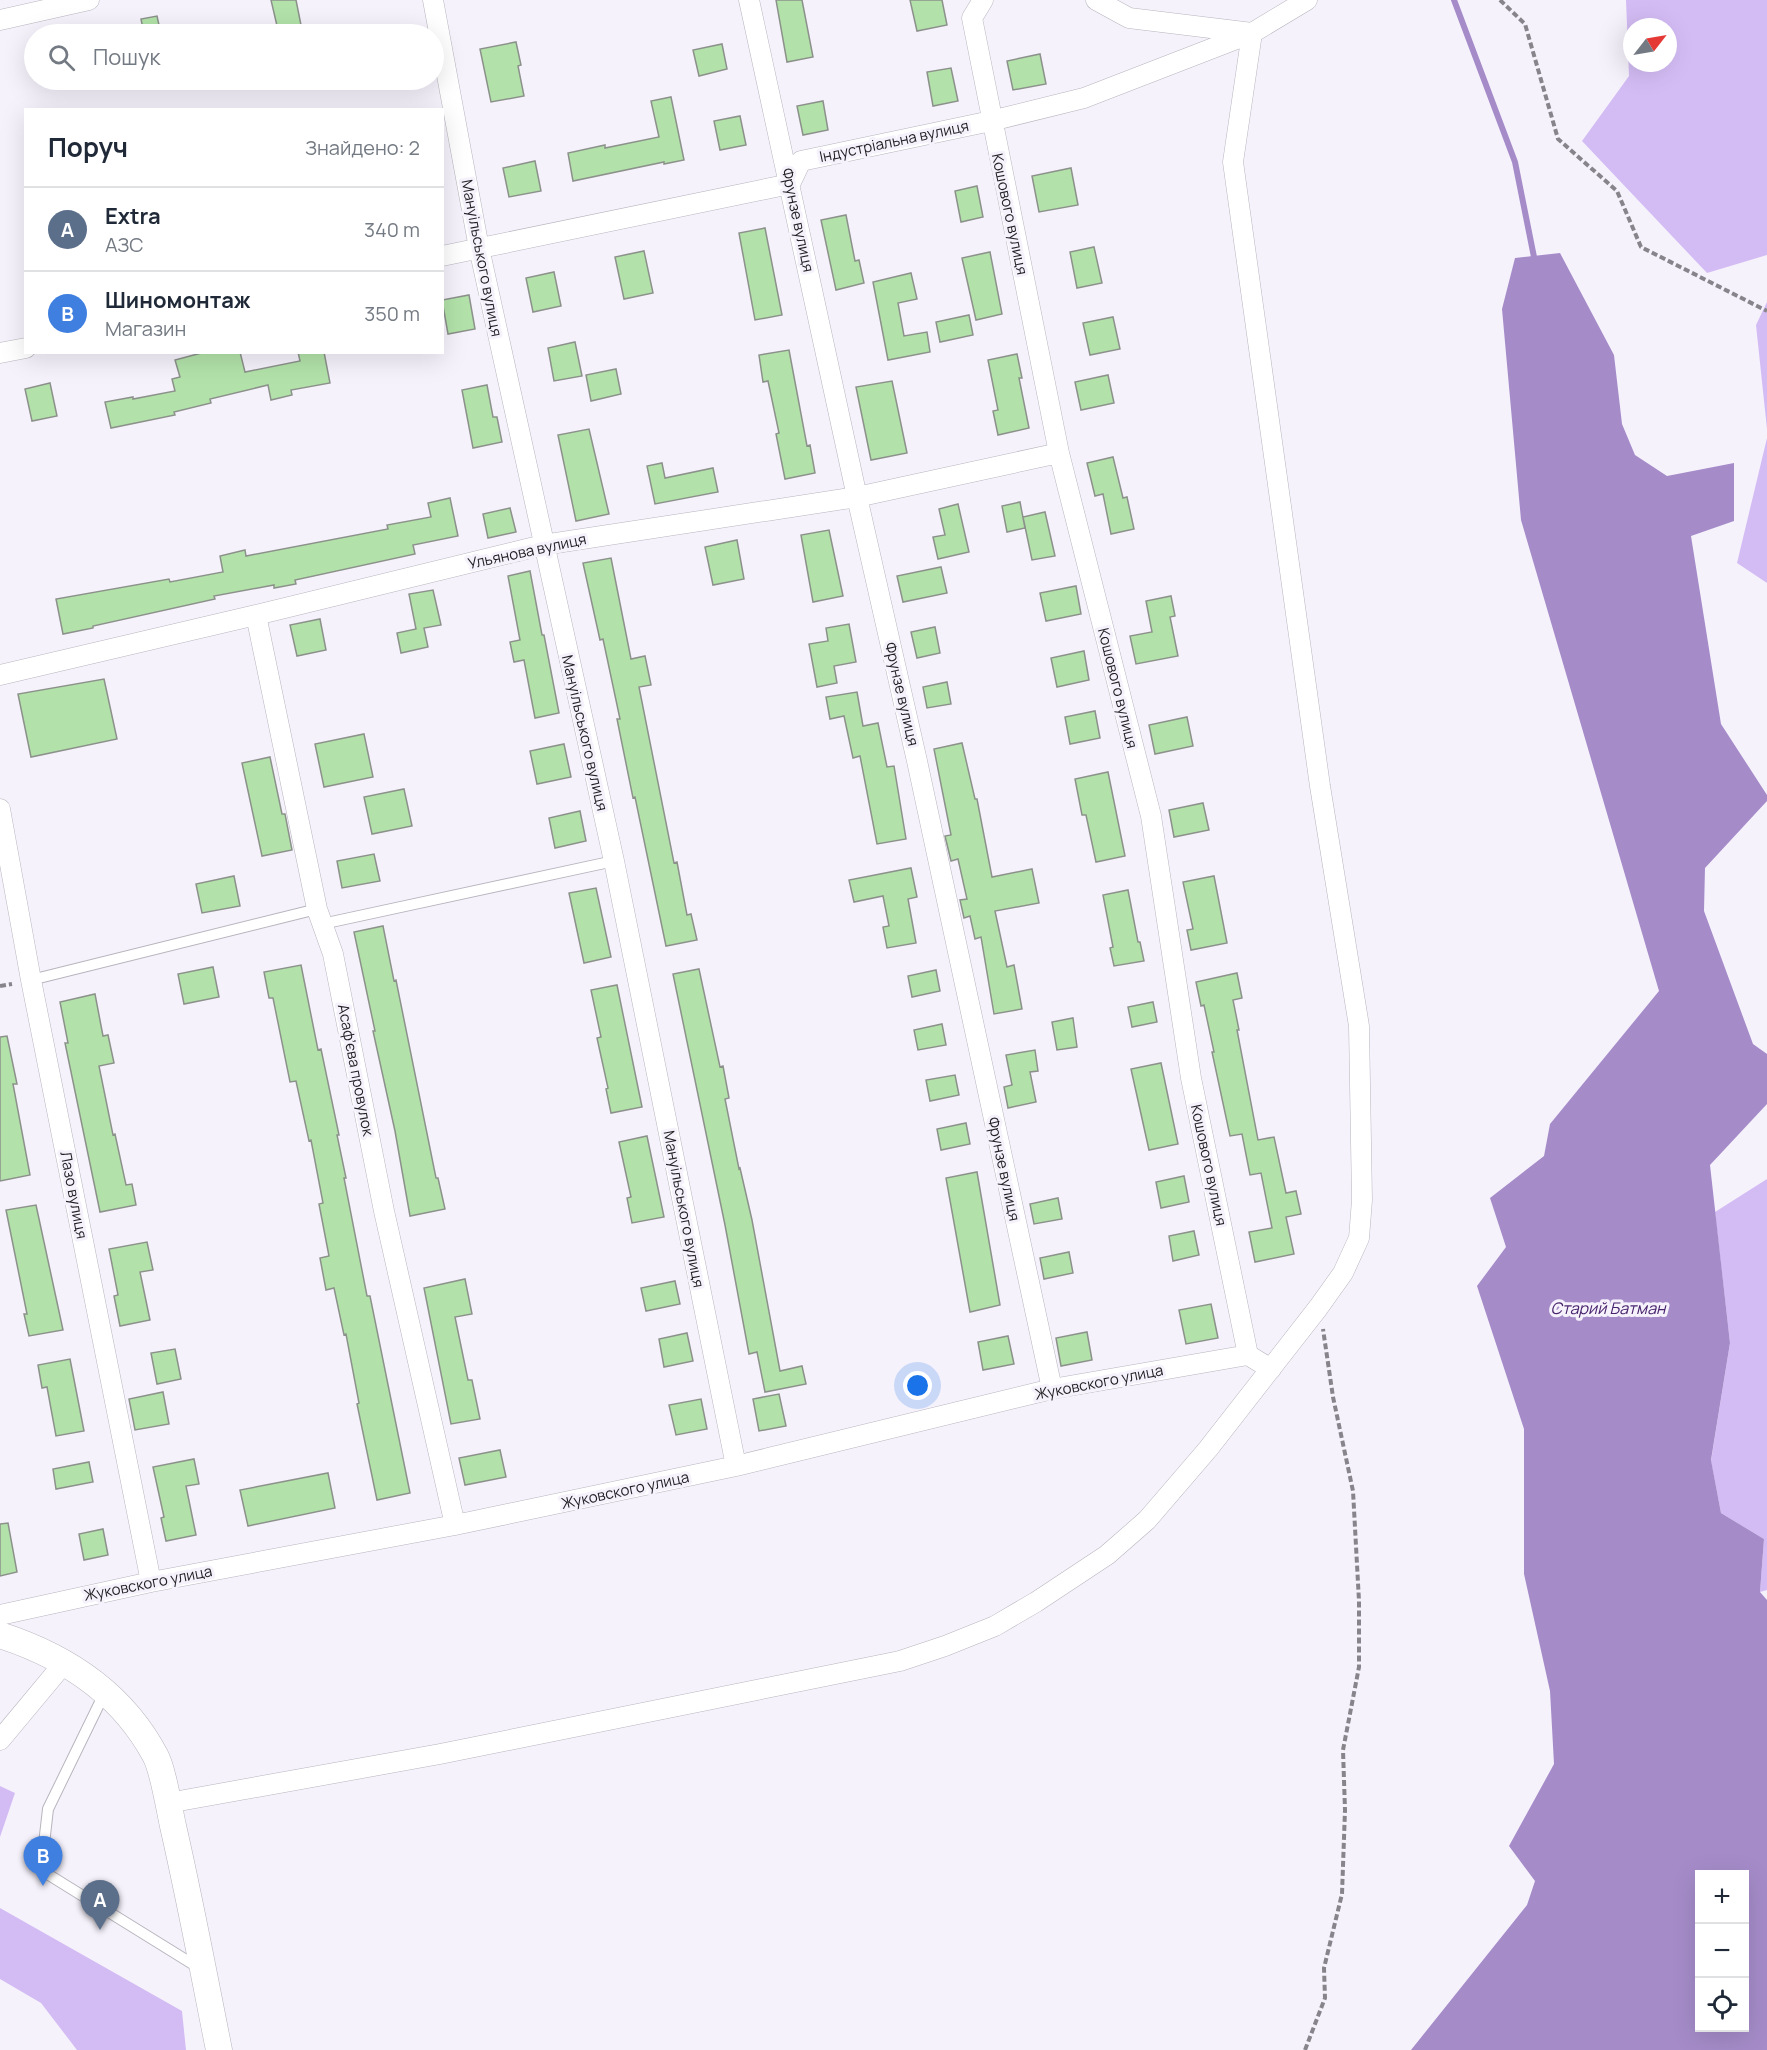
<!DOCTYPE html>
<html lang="uk">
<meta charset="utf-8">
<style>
:root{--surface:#fff;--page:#f6f6f7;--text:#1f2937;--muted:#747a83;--line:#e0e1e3;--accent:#ea580c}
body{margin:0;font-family:Manrope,sans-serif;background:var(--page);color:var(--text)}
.controls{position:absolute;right:18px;bottom:18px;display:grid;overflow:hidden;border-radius:0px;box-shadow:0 6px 24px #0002}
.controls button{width:54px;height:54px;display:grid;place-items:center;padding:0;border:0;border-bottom:2px solid var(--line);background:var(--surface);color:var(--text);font:30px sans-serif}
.compass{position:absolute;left:1623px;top:18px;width:54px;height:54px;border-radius:50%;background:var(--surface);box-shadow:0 6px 24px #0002;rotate:59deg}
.you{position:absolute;left:918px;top:1386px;width:21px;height:21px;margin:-15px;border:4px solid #fff;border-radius:50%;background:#1a73e8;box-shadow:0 0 0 9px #1a73e833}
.badge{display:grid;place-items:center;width:39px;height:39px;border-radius:50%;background:var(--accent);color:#fff;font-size:20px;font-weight:700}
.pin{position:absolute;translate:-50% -50px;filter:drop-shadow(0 2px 3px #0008)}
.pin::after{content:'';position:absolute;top:32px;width:21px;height:18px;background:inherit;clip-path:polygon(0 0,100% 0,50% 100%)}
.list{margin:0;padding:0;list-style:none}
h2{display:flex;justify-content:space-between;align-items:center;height:78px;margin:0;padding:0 24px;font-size:26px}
h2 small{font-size:20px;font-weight:400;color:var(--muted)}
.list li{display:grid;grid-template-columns:39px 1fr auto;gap:18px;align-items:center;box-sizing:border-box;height:84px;padding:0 24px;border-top:2px solid var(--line)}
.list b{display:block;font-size:22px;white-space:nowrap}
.list p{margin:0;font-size:20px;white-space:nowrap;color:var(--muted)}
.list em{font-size:20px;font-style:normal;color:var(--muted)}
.icon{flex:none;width:33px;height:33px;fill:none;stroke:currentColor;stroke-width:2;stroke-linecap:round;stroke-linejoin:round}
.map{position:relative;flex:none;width:1767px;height:2050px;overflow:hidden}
.search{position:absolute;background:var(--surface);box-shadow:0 6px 24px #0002;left:24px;top:24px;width:420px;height:66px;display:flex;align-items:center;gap:15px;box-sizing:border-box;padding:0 21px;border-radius:33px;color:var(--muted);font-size:22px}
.panel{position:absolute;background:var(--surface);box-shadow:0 6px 24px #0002;left:24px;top:108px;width:420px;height:246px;border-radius:0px}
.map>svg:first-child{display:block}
</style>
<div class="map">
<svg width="1767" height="2050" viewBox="0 0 1767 2050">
<rect width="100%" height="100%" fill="#f6f2fc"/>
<path fill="#d3bcf4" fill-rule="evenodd" d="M1626,0H1767V255L1707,273L1582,141L1629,76ZM1632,27H1668V63H1632Z
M1767,302V429L1756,325Z
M1767,438V583L1737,563Z
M1767,1179V1590L1760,1592L1764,1539L1721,1513L1711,1461L1730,1343L1715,1212Z
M0,1786L15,1793L0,1837Z
M0,1908L182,2011L186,2050H77L41,2003L0,1979Z"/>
<path fill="#a58cc9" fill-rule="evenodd" d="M1560,253L1614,355L1622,424L1635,455L1667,476L1734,463V521L1691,536L1721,724L1767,795V801L1705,868L1704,911L1753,1044L1767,1054V1104L1710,1165L1730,1343L1711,1460L1721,1513L1764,1539L1760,1592L1767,1600V2050H1411L1527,1905L1535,1881L1509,1846L1554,1764L1550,1691L1524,1574V1429L1477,1286L1506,1247L1490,1198L1544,1156L1550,1124L1659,991L1521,520L1502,309L1515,258ZM1700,1874H1744V2028H1700Z"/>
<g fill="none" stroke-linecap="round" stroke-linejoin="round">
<path stroke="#a58cc9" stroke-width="6" d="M1454,0L1515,162L1535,262"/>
</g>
<path fill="#b2e2a9" stroke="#8c928b" stroke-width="1.5" d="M271,0H296L301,25L278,30Z
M776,0H802L813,57L787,62Z
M910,0H942L947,25L917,31Z
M157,16L161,34H144L141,19Z
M516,42L521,65L518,66L524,96L491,102L480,49Z
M722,44L727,69L699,76L693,50Z
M1040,54L1046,84L1013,90L1007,61Z
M951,68L958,101L933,106L927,72Z
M671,97L684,160L664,164V162L573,181L568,153L605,145V148L659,137L651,101Z
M823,101L828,130L803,135L797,106Z
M740,116L746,145L720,150L714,121Z
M535,161L541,191L509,197L503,168Z
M1071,168L1078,205L1039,212L1032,176Z
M977,186L983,217L961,222L955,191Z
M846,215L855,261L859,260L864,283L836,290L821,220Z
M765,228L782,315L755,320L739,233Z
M1094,247L1102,283L1077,288L1070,252Z
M644,251L653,293L624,299L615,257Z
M990,252L1002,314L976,320L962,258Z
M554,272L561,306L533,312L526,278Z
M911,273L917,299L898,303L904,336L927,332L930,352L888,360L873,282Z
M469,295L475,329L448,334L442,300Z
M969,315L973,335L940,342L936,322Z
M1113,317L1120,349L1090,355L1083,323Z
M575,342L582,376L554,381L548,348Z
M789,350L807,446L810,445L815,473L785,479L776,434L779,433L768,381L763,382L759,355Z
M205,352H240L245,372L300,361L298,352H324L330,383L291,390L292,395L271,400L268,385L210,399L211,403L174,412L175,415L111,428L105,402L133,397V399L175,391L172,379L180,377L175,360Z
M1017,354L1022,378H1019L1029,428L998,435L993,411L998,410L988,360Z
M616,369L621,394L591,401L586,375Z
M1108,375L1114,403L1081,410L1075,382Z
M892,381L907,453L871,460L856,387Z
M50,383L57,416L32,421L25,389Z
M487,385L493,417H497L502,442L473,448L462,390Z
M589,429L609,514L576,521L558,435Z
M1113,457L1123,498L1127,497L1134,529L1111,534L1103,494L1095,496L1087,463Z
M662,463L665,478L713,468L718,492L655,504L647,466Z
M450,498L458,536L413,545L415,554L295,580L296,584L274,588V585L214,596L215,599L93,626V628L63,634L56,599L169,579L170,582L223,572L220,556L245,550L246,556L388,529L387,525L431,517L428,503Z
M1020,502L1025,528L1007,532L1002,506Z
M958,504L969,552L938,559L933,537L945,535L939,509Z
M510,508L516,532L488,538L483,514Z
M1045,512L1055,556L1032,560L1023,517Z
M829,530L843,596L813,602L801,535Z
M737,540L744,579L713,585L705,547Z
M611,558L631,659L645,656L651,685L639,687L674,863L677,862L687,915L691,914L697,940L666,946L635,797L633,798L617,719H620L603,639L600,640L583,563Z
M941,567L947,593L903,602L897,576Z
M530,571L542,635H544L559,713L535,718L524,660L514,662L510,642L520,640L508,576Z
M1076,586L1081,614L1046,621L1040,593Z
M433,590L441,625L424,628L428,647L401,653L397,633L416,629L409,594Z
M1171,596L1175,616L1170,617L1178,656L1136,664L1130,636L1152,632L1146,601Z
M320,619L326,650L297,656L290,625Z
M849,624L856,662L834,666L837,683L817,687L809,644L828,641L826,628Z
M935,627L940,653L917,658L911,632Z
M1084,651L1089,680L1057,687L1051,658Z
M104,679L117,739L31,757L18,694Z
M947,682L951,704L927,708L923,687Z
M857,692L863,726L878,723L887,767L894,766L906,839L877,844L860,756L853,758L844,716L830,719L826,697Z
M1095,711L1100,738L1070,744L1065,717Z
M1187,717L1193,746L1155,754L1149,725Z
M364,734L373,777L324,787L315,744Z
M962,743L975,799H977L992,877L1032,869L1039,903L995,911L1007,967L1014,965L1022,1009L994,1014L981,937L975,939L970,916L964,918L960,900L967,899L958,859L951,861L945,836L951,835L934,749Z
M564,744L571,777L537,784L530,751Z
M270,757L282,814H285L292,850L262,856L242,763Z
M1108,772L1125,856L1096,862L1086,815H1082L1075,779Z
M404,789L412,826L372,834L364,797Z
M1203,803L1209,830L1174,837L1169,810Z
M580,811L586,841L555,848L549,818Z
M374,854L380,881L342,888L337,861Z
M911,868L917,897L908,899L916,943L887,948L883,927L889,926L883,896L854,902L849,880Z
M234,876L240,906L202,913L196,884Z
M1214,876L1227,943L1191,950L1187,930L1193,929L1183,882Z
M596,888L611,957L584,963L569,893Z
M1128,890L1138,942H1140L1144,961L1114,966L1110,948L1113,947L1103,895Z
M383,926L394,981L396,980L436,1178H438L445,1209L410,1216L395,1131L373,1031H375L354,932Z
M301,965L318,1050L321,1049L339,1135H337L346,1178H344L367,1296H370L410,1493L377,1500L357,1404L359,1403L346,1334L344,1335L334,1288L326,1290L320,1258L329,1256L319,1204L323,1203L311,1140L309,1141L296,1081L290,1082L273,998H269L264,972Z
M213,967L219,997L184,1004L178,974Z
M699,969L720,1067L723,1066L729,1098L725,1099L739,1169L740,1168L752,1220L780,1371L802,1366L806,1384L765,1392L757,1352L749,1354L725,1225L673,974Z
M936,970L940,991L912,997L908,976Z
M1237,973L1242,998L1233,1000L1239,1030H1237L1258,1140L1274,1137L1286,1193L1296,1191L1301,1214L1286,1217L1294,1254L1255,1262L1249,1232L1272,1228L1261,1173L1250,1175L1242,1134L1230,1136L1212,1052H1214L1204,1005L1201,1006L1196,982Z
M617,985L642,1107L611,1113L606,1089L608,1088L597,1038L601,1037L591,990Z
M95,994L103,1036L108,1035L114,1063L99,1066L113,1135L115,1134L126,1185L132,1184L136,1205L100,1212L65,1043H68L60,1002Z
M1153,1002L1157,1022L1132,1027L1128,1007Z
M1073,1018L1077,1047L1057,1050L1052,1022Z
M942,1024L946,1045L918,1050L914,1030Z
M7,1036L17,1084H13L30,1175L0,1181V1037Z
M1035,1050L1038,1071L1030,1072L1036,1102L1008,1108L1004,1087L1012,1085L1006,1055Z
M1161,1063L1178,1144L1149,1150L1131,1069Z
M955,1075L959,1095L930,1101L926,1080Z
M966,1123L970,1144L941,1150L937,1129Z
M647,1136L664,1217L632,1223L627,1198L631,1197L619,1142Z
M977,1172L1000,1305L970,1312L946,1178Z
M1184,1176L1189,1202L1161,1208L1156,1182Z
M1058,1198L1062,1219L1034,1224L1030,1204Z
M36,1205L63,1330L29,1336L24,1314H27L6,1210Z
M1194,1231L1199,1255L1173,1261L1169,1236Z
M147,1242L153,1270L140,1272L150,1320L120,1326L114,1296L118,1295L109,1249Z
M1069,1252L1073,1273L1044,1279L1040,1258Z
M465,1279L472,1314L455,1317L468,1380H472L480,1419L451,1424L424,1288Z
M675,1281L680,1304L646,1311L641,1288Z
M1211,1304L1218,1338L1186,1344L1179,1310Z
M1087,1332L1092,1360L1061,1366L1056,1338Z
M687,1333L693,1361L664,1367L659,1339Z
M1008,1336L1014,1364L983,1370L978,1342Z
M175,1349L181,1379L157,1384L151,1353Z
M70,1359L84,1431L56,1436L47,1387L42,1388L38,1365Z
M163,1392L169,1424L135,1430L129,1399Z
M779,1394L786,1426L759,1431L753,1399Z
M701,1399L707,1429L676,1435L669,1405Z
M500,1450L506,1477L465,1485L459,1458Z
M194,1459L199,1484L186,1486L196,1535L166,1541L161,1518L164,1517L153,1467Z
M89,1462L93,1482L56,1489L53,1469Z
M328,1473L335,1508L248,1526L240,1490Z
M8,1523L17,1572L0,1576V1524Z
M103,1529L108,1555L84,1560L79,1534Z"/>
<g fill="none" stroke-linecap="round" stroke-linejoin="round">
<defs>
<path id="service" d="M322,924L614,861
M31,980L317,909
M105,1692L48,1809L41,1870L199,1968"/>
<path id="minor" d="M433,0L479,248L614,861L736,1466
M749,0L857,497L917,761L1052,1389
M983,0L972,18L1059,453L1151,816L1191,1078L1248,1355L1271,1369
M0,20L89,0
M442,256L790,184L801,161L991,121L1084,98L1252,33L1307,0
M0,353L26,348
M256,615L317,909L333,954L384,1211L455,1525
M0,675L256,615L543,545L857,497L1059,453
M0,809L31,980L151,1582
M0,1615L151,1582L455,1525L736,1466L1052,1389L1248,1355
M0,1740L65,1662
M168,1803L440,1754L900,1661L945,1646L995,1626L1036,1602L1107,1555L1147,1520L1208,1449L1318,1308L1343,1273L1359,1238L1362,1200L1359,1026L1320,786L1233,162L1252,33L1129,18L1096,0"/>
<path id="tertiary" d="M0,1635C65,1656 122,1693 155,1755C163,1769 169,1808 173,1826C190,1900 204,1975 219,2050"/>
</defs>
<use href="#service" stroke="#b8b5be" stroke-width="12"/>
<use href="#minor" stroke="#b8b5be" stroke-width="21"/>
<use href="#tertiary" stroke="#b8b5be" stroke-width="27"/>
<path stroke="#87858b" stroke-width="4" stroke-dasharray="6 3" stroke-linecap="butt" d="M1500,0L1525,24L1558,139L1617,191L1641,247L1767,311
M0,986L12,984
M1305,2050L1325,1998L1324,1968L1342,1894L1345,1810L1343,1750L1359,1667V1601L1353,1491L1333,1397L1323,1329"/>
<use href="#service" stroke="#fff" stroke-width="10"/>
<use href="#minor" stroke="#fff" stroke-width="20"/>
<use href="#tertiary" stroke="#fff" stroke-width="26"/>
</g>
<g text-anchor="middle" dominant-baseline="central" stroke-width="6" stroke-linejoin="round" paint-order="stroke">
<g font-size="15" fill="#201f23" stroke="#f6f2fc">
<text transform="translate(894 141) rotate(-12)">Індустріальна вулиця</text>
<text transform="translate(1010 214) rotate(78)">Кошового вулиця</text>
<text transform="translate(798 220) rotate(78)">Фрунзе вулиця</text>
<text transform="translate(482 258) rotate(79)">Мануільського вулиця</text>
<text transform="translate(527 551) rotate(-12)">Ульянова вулиця</text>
<text transform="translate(1118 688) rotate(76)">Кошового вулиця</text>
<text transform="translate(902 694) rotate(77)">Фрунзе вулиця</text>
<text transform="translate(585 733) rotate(77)">Мануільського вулиця</text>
<text transform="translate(356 1070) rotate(79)">Асаф’єва провулок</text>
<text transform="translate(1209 1165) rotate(78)">Кошового вулиця</text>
<text transform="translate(1004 1169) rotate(78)">Фрунзе вулиця</text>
<text transform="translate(74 1195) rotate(79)">Лазо вулиця</text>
<text transform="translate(684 1209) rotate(79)">Мануільського вулиця</text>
<text transform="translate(1099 1382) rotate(-11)">Жуковского улица</text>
<text transform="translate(625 1490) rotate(-12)">Жуковского улица</text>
<text transform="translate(148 1583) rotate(-11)">Жуковского улица</text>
</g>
<g font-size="16" font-style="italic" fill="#48246d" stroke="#f6f2fc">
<text x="1608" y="1308">Старий Батман</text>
</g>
</g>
</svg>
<div class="controls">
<button>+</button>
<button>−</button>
<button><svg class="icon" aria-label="locate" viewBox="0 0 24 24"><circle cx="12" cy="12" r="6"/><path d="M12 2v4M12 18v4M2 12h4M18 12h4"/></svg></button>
</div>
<svg class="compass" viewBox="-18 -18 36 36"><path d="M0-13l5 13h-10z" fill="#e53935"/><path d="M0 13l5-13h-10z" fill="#747a83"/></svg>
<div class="you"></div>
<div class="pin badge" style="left:100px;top:1930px;background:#5c6f8a">A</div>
<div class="pin badge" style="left:43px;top:1886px;background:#3f7fe0">B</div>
<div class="search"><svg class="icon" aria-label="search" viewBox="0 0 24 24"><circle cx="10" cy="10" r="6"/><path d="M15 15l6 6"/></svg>Пошук</div>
<section class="panel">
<h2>Поруч<small>Знайдено: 2</small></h2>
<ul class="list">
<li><span class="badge" style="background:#5c6f8a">A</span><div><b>Extra</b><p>АЗС</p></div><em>340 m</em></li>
<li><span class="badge" style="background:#3f7fe0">B</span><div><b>Шиномонтаж</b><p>Магазин</p></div><em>350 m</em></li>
</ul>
</section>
</div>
